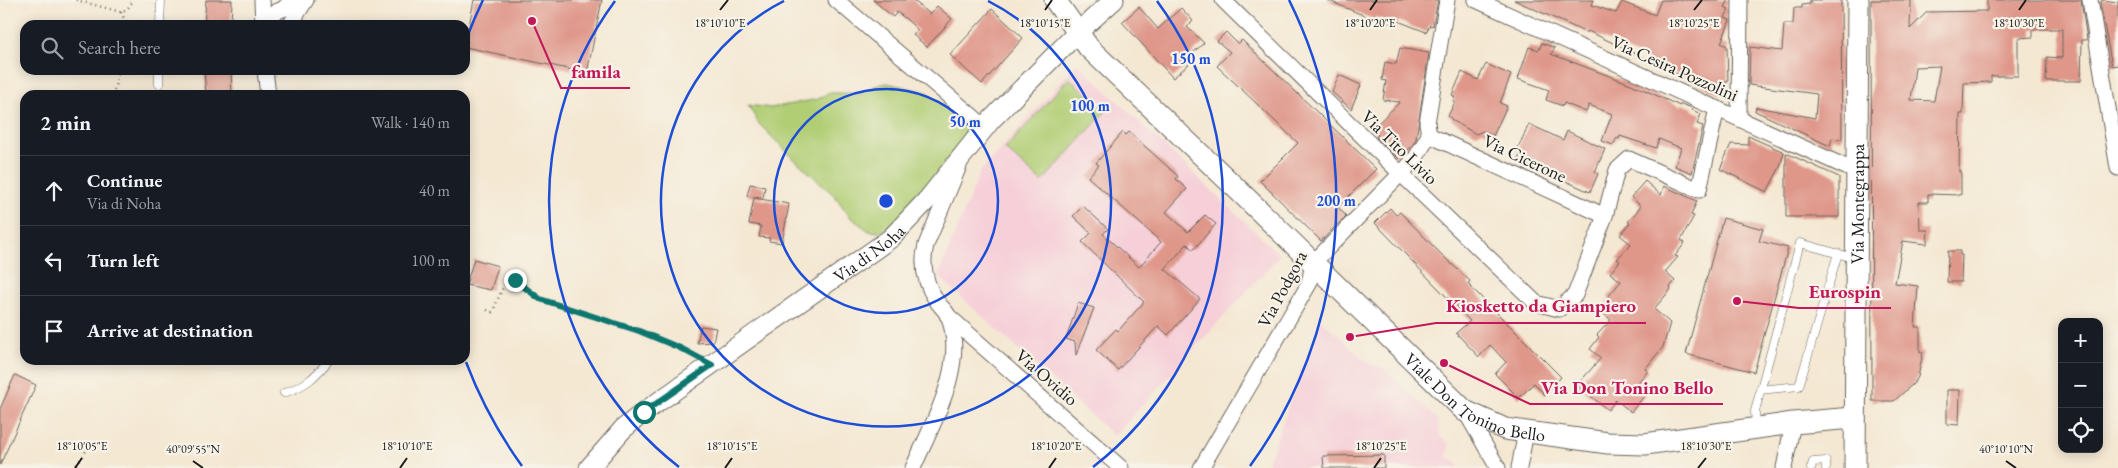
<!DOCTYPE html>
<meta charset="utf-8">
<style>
:root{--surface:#171b24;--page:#20242c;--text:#f1f3f6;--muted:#9ea1a6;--line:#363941}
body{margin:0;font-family:"EB Garamond",serif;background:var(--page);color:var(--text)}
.controls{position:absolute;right:15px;bottom:15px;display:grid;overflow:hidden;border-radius:10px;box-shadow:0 2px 12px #0003}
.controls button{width:45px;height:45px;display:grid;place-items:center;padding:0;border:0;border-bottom:1px solid var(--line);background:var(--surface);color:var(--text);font:25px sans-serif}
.stop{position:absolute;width:15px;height:15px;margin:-11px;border:4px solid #0f766e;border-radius:50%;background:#fff}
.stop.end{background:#0f766e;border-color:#fff;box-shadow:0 1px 5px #0008}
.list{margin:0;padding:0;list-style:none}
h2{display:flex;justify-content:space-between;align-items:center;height:65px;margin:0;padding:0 20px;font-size:21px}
h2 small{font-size:16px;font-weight:400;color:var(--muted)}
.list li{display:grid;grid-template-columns:32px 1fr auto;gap:15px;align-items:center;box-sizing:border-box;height:70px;padding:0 20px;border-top:1px solid var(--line)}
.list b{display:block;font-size:19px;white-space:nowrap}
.list p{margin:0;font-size:16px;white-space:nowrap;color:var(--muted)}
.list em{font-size:16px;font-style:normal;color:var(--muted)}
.icon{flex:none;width:28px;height:28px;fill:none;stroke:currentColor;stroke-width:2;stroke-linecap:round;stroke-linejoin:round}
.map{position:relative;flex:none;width:2118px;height:468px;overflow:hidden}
.search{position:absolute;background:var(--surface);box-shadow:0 2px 12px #0003;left:20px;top:20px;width:450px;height:55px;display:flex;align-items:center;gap:12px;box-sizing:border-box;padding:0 18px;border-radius:15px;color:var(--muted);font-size:19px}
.panel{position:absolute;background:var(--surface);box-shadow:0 2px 12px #0003;left:20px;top:90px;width:450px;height:275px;border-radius:15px}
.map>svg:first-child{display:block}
</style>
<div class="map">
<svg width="2118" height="468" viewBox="0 0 2118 468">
<rect width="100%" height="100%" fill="#f7f3e8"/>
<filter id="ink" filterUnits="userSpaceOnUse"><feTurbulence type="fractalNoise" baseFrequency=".02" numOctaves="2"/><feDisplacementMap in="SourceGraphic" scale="10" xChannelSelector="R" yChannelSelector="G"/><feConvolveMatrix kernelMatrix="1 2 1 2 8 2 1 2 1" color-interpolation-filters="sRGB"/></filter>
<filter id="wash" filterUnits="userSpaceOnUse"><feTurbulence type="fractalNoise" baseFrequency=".0096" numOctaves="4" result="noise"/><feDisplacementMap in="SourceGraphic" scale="20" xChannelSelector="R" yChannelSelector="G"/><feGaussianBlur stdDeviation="1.12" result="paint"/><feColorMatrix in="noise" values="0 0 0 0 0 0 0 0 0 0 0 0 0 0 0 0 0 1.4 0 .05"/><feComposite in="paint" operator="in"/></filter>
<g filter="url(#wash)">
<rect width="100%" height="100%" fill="#f4e8d3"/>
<path fill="#f6cfd8" d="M1077,63L1280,255L1114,436L938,276L980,172Z
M1320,319L1369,364L1384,368L1437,419L1440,437L1449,443L1447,457L1457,463L1458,468H1266Z"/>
<path fill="#b1ce75" stroke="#667548" d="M1069,78L1106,111L1042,182L1005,149Z
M887,83L927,92L973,131L889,228L879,232L869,231L850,217L835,196L791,156L759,124L748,105L771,108L818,99L828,93H863L875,86Z"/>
<g id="blocks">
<path fill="#df978a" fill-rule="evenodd" d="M206,0H232L231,25H204Z
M474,0H602L587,73L465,47Z
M873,0H913L930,14L937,6L952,19L927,47L913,35L918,30L906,19L897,12L893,17Z
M1327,0H1438L1433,26L1430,25L1426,32L1398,21L1396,26L1376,17L1375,20Z
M1514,0H1594L1592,5L1616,13L1622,2L1655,15L1661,0H1729L1725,7L1729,9L1725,18L1730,20L1721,43L1727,46L1728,82H1723L1721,95L1588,31L1587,33Z
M1810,0H1841L1842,140L1832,138L1830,146L1755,111L1756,107L1815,118L1817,94L1749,85L1750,47L1782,51L1784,24H1793L1794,8H1802V5L1810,4Z
M1871,0H1911L1910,29L1927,12L1987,11V0H2081L2087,40H2082L2081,81H2046L2047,57L2062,58V29H2033V37L2018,38V76H1991V82L1964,83L1963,114H1960L1959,172H1961V195L1928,194V202H1919L1920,230H1928L1927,244L1903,241L1895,283L1918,286L1915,327H1920V352H1923L1918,377L1914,383L1894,401H1872ZM1940,66L1934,101L1911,100L1915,67Z
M2102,0L2118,2V65L2112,66L2100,3Z
M1139,7L1158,29L1181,8L1193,21L1187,27L1204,43L1186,59L1190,63L1173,78L1122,22Z
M992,9L1023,38L982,84L950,55Z
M1226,32L1238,44L1242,40L1376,169L1338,207L1346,216L1321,241L1260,181L1298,143L1217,66L1230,52L1217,41Z
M1542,43L1555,48L1551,54L1631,84L1680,106L1681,104L1693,108L1692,110L1701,114L1697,124L1703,126L1692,173L1675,166L1681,148L1659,139L1656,148L1620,136L1619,139L1617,138L1613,145L1602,141L1612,114L1589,105L1586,112L1564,103L1563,106L1546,100L1549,90L1518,79L1529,47L1539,50Z
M1400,48L1429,53L1416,139L1412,146L1399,159L1376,137L1378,135L1372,129L1400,102L1383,100L1386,81L1382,80L1385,62L1396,64Z
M1486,64L1511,75L1500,103L1507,106L1493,136L1483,131L1476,134L1452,120V119L1448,116L1455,102L1453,101L1455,97L1452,95L1462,72L1478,80Z
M204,70H231L232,95H206Z
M1339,75L1361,85L1351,109L1332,92Z
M1529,124L1563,140L1567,131L1605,149L1595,172L1598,174L1590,192L1550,174L1549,175L1541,172L1540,174L1528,168L1529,164L1518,159L1522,152L1517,150Z
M1123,132L1126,135L1129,132L1178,176L1176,179L1187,189L1166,212L1188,232L1205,215L1216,224L1193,250L1187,244L1165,269L1200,299L1168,335L1158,326L1118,370L1096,350L1116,329L1118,331L1144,302L1082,242L1091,233L1073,216L1083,206L1108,229L1103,234L1139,267L1161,242L1088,177L1099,165L1096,163Z
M1748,136L1784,152L1780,167L1767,192L1720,169L1731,144L1748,145Z
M1786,153L1839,177V217H1786Z
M1645,181L1661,195L1664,186L1697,201L1691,215L1694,216L1681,240L1685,243L1675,256L1678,257L1665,272L1675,281L1670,287L1671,289L1654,309L1670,323L1663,347L1645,369L1648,371L1635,386L1645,395L1631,412L1616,400L1608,410L1577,385L1601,358L1590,349L1599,337L1597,335L1611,320L1600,310L1610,299L1608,297L1621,281L1610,273L1620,261L1617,259L1631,244L1620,235L1630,223L1628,222L1641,206L1631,197Z
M750,184L765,187L763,198L747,196Z
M754,198L789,204L782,243L769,241L770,238L759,237L761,226L749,224Z
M1390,208L1396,215L1400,212L1441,254L1470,281L1468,284L1561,377L1545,395L1534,383L1519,398L1495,374L1506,362L1490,345L1479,357L1456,333L1470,321L1375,223Z
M1723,218L1763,229L1759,241L1788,248L1754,372L1686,354Z
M1948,251H1960V255H1962L1961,282H1947Z
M474,259L498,266L491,290L466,285Z
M1078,303L1094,308L1076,355L1075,342L1066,339Z
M701,326L716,328L713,342L697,343Z
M15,375L36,385L0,465V409Z
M1947,390H1960L1959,425L1947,424Z
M1384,455V468H1324L1323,456Z"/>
</g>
</g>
<g filter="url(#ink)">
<use href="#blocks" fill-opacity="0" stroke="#68635c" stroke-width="1"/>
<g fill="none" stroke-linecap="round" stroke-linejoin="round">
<defs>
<path id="service" d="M160,25L161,0
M159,84V70
M1760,390L1799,386L1838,253
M284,393C307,385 314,378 329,360
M1756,427L1755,411L1800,243L1854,258
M1811,468L1813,462L1826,461V468"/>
<path id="minor" d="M262,0L263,25
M836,0L985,127
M1223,0L1401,174L1536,303L1559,309L1575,295L1605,216L1617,170L1629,159L1699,190L1717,108
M1476,0L1857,172
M2090,0L2118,168
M263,17L283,9L292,0
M290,25L306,0
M265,70L268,95
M1739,117L1740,0
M1429,135L1605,216
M947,315L1121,468
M1465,411L1498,468
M913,468C932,424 968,364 948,315C945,310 939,305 936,300C925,283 921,265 926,245L959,166
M1201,468L1309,284L1313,263L1415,159L1429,135L1427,123L1447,0
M1519,468L1526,432
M1784,468L1793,423"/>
<g id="tertiary">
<path id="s1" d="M589,468L623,429L644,412L891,238L928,199L991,120L1077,33L1114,0"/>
</g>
<g id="secondary">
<path id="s2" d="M1055,0L1089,48L1236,188L1465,411L1505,429L1608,443L1645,444L1793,423L1854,418"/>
<path id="s3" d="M1855,468L1858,0"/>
</g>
</defs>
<use href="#service" stroke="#68635c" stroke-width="9"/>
<use href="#minor" stroke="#68635c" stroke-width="17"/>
<use href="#tertiary" stroke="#68635c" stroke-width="21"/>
<use href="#secondary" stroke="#68635c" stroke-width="23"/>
<path stroke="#68635c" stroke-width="2.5" stroke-dasharray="1 4" stroke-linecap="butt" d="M76,0L121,12L128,8L134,0
M121,12L127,25
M113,95L119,70
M487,310L492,312L494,309C511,266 508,276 540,299L639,331L695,355
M73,468L84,455L91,440"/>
<use href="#service" stroke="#fff" stroke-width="8"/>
<use href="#minor" stroke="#fff" stroke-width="15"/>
<use href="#tertiary" stroke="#fff" stroke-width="19"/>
<use href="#secondary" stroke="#fff" stroke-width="21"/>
</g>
</g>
<g fill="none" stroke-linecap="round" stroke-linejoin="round" filter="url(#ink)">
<path stroke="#0f766e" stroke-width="6" d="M515,280L540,299L639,331L680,348L712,365L644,412"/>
</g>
<path fill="none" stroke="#1c1c1c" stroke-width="2" d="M720,10L728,0M1045,10L1052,0M1370,10L1377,0M1694,10L1702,0M2019,10L2026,0M193,461L203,468M2006,461L2016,468M75,468L82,458M400,468L407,458M725,468L732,458M1049,468L1056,458M1374,468L1381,458M1698,468L1706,458"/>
<g fill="none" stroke="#1d4ed8" stroke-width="2.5">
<circle cx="886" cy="201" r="112"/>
<path d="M988 1A225 225 0 1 1 784 1"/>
<path d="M679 467A337 337 0 0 1 615 1M1157 1A337 337 0 0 1 1093 467"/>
<path d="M522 466A450 450 0 0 1 466 362M466 40A450 450 0 0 1 483 0M1289 0A450 450 0 0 1 1250 466"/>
</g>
<g text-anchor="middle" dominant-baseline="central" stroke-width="4.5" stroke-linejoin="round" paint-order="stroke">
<g font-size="18" fill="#1c1c1c" stroke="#f7f3e8">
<text transform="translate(1675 68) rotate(24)">Via Cesira Pozzolini</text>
<text transform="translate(1400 147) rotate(44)">Via Tito Livio</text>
<text transform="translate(1525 158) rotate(25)">Via Cicerone</text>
<text stroke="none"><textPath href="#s3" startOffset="264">Via Montegrappa</textPath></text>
<text stroke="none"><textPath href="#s1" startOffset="354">Via di Noha</textPath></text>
<text transform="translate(1282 289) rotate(-62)">Via Podgora</text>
<text transform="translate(1047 377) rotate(41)">Via Ovidio</text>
<text stroke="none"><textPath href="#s2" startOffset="584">Viale Don Tonino Bello</textPath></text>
</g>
</g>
<g font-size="12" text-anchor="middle" fill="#1c1c1c" stroke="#f7f3e8" stroke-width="4.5" stroke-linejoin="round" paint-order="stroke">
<text x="720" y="27">18°10'10"E</text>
<text x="1045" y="27">18°10'15"E</text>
<text x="1370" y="27">18°10'20"E</text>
<text x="1694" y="27">18°10'25"E</text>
<text x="2019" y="27">18°10'30"E</text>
<text x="82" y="450">18°10'05"E</text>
<text x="407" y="450">18°10'10"E</text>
<text x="732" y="450">18°10'15"E</text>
<text x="1056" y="450">18°10'20"E</text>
<text x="1381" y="450">18°10'25"E</text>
<text x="1706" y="450">18°10'30"E</text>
<text x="193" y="453">40°09'55"N</text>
<text x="2006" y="453">40°10'10"N</text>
</g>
<circle cx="886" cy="201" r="8" fill="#1d4ed8" stroke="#f7f3e8" stroke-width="2.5"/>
<g font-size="15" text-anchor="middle" font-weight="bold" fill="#1d4ed8" stroke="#f7f3e8" stroke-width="4.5" stroke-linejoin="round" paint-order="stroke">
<text x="1191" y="64">150 m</text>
<text x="1090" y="111">100 m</text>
<text x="965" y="127">50 m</text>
<text x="1336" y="206">200 m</text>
</g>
<path fill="none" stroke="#c2185b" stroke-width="2" d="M532 21L561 88H630M1737 301L1799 308H1891M1350 337L1436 323H1646M1444 363L1530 404H1723"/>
<g fill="#c2185b" stroke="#f7f3e8" stroke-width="2">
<circle cx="532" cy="21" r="5"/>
<circle cx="1737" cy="301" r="5"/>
<circle cx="1350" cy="337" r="5"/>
<circle cx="1444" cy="363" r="5"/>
</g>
<g font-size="19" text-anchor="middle" font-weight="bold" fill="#c2185b" stroke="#f7f3e8" stroke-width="4.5" stroke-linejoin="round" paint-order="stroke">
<text x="596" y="78">famila</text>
<text x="1845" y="298">Eurospin</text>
<text x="1541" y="312">Kiosketto da Giampiero</text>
<text x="1627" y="394">Via Don Tonino Bello</text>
</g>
</svg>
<div class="controls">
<button>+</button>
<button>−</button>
<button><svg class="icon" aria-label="locate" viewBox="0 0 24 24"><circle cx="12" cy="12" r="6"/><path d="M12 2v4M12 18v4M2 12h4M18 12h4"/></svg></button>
</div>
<div class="stop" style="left:644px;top:412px"></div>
<div class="stop end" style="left:515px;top:280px"></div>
<div class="search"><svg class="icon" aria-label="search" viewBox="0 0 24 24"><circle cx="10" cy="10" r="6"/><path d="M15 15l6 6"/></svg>Search here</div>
<section class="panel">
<h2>2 min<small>Walk · 140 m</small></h2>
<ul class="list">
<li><svg class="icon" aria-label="ahead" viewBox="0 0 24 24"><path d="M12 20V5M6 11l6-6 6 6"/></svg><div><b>Continue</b><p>Via di Noha</p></div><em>40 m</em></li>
<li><svg class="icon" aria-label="left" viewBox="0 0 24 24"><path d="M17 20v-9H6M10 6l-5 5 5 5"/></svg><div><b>Turn left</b></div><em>100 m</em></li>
<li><svg class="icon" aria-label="arrive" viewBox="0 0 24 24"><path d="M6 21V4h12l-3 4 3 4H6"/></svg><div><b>Arrive at destination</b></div></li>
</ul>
</section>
</div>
